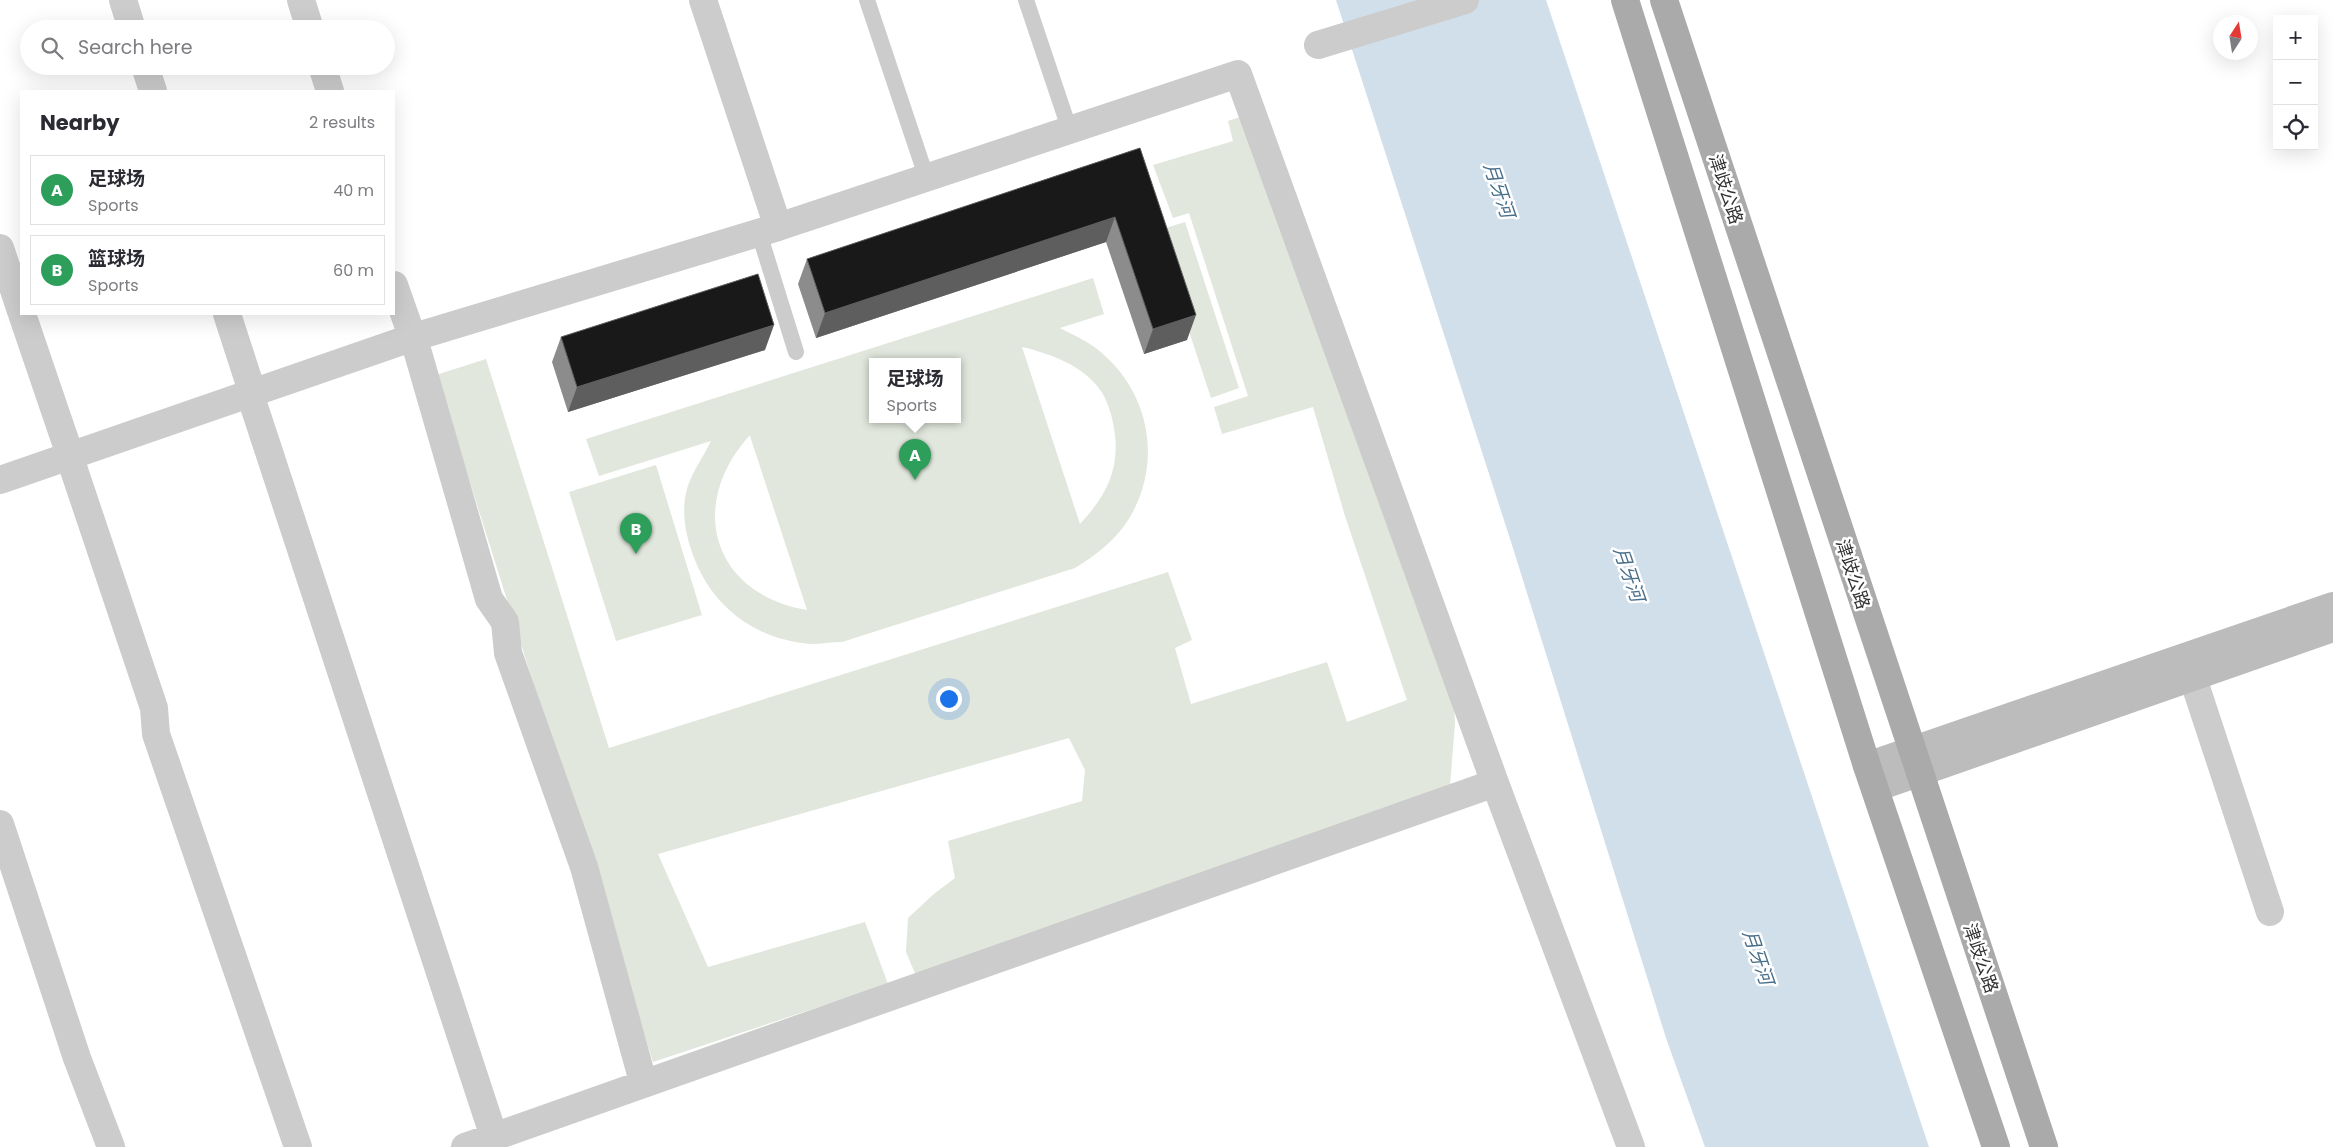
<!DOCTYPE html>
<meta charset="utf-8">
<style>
:root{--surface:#fff;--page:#f2f2f3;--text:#2b2b33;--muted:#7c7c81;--line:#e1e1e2;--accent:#0b8043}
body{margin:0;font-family:Poppins,"Noto Sans SC",sans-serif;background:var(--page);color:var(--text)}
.controls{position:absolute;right:15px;top:15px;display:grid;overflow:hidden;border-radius:0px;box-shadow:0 5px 20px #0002}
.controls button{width:45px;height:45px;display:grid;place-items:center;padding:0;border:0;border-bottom:1px solid var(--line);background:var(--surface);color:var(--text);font:25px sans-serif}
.compass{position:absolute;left:2213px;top:15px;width:45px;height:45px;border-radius:50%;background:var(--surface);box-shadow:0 5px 20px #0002;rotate:12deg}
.you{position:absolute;left:948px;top:698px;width:18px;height:18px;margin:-12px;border:4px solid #fff;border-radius:50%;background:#1a73e8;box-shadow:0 0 0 8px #1a73e833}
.badge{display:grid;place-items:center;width:32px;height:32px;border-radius:50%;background:var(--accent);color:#fff;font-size:16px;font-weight:700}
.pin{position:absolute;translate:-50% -41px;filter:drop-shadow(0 1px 2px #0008)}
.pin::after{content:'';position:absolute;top:26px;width:18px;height:15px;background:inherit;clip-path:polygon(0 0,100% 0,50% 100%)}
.popup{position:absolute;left:869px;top:358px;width:92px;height:65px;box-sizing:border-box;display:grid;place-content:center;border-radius:0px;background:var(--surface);filter:drop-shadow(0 1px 4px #0005);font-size:16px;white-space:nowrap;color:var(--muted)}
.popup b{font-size:19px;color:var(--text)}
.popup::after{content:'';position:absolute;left:50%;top:100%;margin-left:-10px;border:10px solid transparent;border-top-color:var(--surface)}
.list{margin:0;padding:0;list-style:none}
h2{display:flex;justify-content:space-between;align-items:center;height:65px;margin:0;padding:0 20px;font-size:21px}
h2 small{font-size:16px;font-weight:400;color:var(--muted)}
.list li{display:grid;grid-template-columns:32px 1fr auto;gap:15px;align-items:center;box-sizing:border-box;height:70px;margin:0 10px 10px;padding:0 10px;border:1px solid var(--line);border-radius:0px}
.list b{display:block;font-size:19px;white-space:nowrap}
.list p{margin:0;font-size:16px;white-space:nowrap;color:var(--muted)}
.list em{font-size:16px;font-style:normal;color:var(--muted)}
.icon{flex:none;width:28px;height:28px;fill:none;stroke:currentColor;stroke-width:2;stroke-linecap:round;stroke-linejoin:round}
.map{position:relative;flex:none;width:2333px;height:1147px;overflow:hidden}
.search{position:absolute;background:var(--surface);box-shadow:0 5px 20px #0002;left:20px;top:20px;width:375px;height:55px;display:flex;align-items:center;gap:12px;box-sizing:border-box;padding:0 18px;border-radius:28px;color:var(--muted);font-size:19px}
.panel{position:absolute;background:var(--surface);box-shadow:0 5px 20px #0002;left:20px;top:90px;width:375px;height:225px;border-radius:0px}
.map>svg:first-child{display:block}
</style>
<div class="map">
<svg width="2333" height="1147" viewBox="0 0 2333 1147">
<rect width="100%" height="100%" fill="#fff"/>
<path fill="#e1e7dc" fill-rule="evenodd" d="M1243,116L1453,691L1455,723L1449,799L917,978L906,952L908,918L935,893L955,878L948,841L1082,801L1085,770L1069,738L658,854L708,967L865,922L888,984L653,1062L436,375L486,359L609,748L1168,572L1192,640L1175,648L1191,704L1327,662L1347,722L1407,700L1345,516L1313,407L1222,434L1214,407L1248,396L1189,213L1173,218L1153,165L1233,141L1228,121Z
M1185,222L1239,388L1211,398L1156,231Z
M1093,278L1104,314L1060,328C1075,336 1090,342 1103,354C1150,395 1162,462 1130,517C1117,539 1096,555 1075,568L842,642C832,642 821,644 811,644C754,640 708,604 691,549C685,531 682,511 686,493C690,474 703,458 711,441L599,476L586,439ZM1022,347C1051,354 1083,365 1101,391C1107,400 1111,413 1113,423C1122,465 1108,494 1080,524ZM872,361H958V419H872ZM749,436H750L807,610C712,594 687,505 749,436Z
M656,465L702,615L616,641L569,492Z"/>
<path fill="#d1dfea" d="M1336,0H1546L1929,1147H1705L1666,1038L1512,545Z"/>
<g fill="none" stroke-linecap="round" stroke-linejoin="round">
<path stroke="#ccc" stroke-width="16" d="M867,0L927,179
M1026,0L1070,131
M759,233L796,352"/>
<path stroke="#ccc" stroke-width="28" d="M123,0L132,29
M301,0L310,29
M703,0L778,227
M1318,45L1465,0
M145,66L153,91
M322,66L330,91
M0,248L21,311
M394,285L418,353L489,599L505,622L508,653L584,867L642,1078L641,1085
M22,314L68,449V457L66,458L73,467L154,708L156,734L298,1147
M227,314L250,385V394L494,1137
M0,480L411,338L778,227L1238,74L1495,783L1631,1147
M2186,657L2270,912
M0,824L77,1058L111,1147
M465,1147L1495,783"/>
<path stroke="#bcbcbc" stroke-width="28" d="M1867,766L2333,606
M1875,788L2333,628"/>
<path stroke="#aaa" stroke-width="28" d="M1625,0L1867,766L1996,1147
M1664,0L2044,1147"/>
</g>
<path fill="#8c8c8c" d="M1140,148L1187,340L1144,354L1106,242L816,338L798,284L807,259Z
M561,337L765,350L568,412L552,362Z"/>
<path fill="#5e5e5e" d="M1115,217L1106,242L816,338L825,313Z
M1196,315L1187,340L1144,354L1153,329Z
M774,325L765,350L568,412L577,387Z"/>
<path fill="#191919" stroke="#5e5e5e" d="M1140,148L1196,315L1153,329L1115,217L825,313L807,259Z
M758,274L774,325L577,387L561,337Z"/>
<g text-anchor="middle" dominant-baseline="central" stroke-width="5" stroke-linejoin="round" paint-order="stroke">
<g font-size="18" fill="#323232" stroke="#fff">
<text transform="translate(1726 189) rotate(72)">津歧公路</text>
<text transform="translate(1853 574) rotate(72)">津歧公路</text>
<text transform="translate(1981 958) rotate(71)">津歧公路</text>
</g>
<g font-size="19" font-style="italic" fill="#486f8b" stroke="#fff">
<text transform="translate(1499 190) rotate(71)">月牙河</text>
<text transform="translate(1629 574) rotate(71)">月牙河</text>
<text transform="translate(1758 957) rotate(71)">月牙河</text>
</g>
</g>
</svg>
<div class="controls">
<button>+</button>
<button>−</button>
<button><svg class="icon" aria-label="locate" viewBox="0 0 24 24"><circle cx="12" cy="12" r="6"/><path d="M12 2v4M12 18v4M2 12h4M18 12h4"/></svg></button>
</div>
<svg class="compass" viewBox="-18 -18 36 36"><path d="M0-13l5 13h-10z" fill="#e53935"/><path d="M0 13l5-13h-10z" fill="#7c7c81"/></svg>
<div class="you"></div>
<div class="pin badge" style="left:915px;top:480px;background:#2e9e5b">A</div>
<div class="popup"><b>足球场</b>Sports</div>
<div class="pin badge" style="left:636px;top:554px;background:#2e9e5b">B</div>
<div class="search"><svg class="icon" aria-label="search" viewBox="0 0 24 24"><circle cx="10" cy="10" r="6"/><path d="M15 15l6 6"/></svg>Search here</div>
<section class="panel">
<h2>Nearby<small>2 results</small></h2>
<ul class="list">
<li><span class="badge" style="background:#2e9e5b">A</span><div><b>足球场</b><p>Sports</p></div><em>40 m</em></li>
<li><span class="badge" style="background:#2e9e5b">B</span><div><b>篮球场</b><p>Sports</p></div><em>60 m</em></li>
</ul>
</section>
</div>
